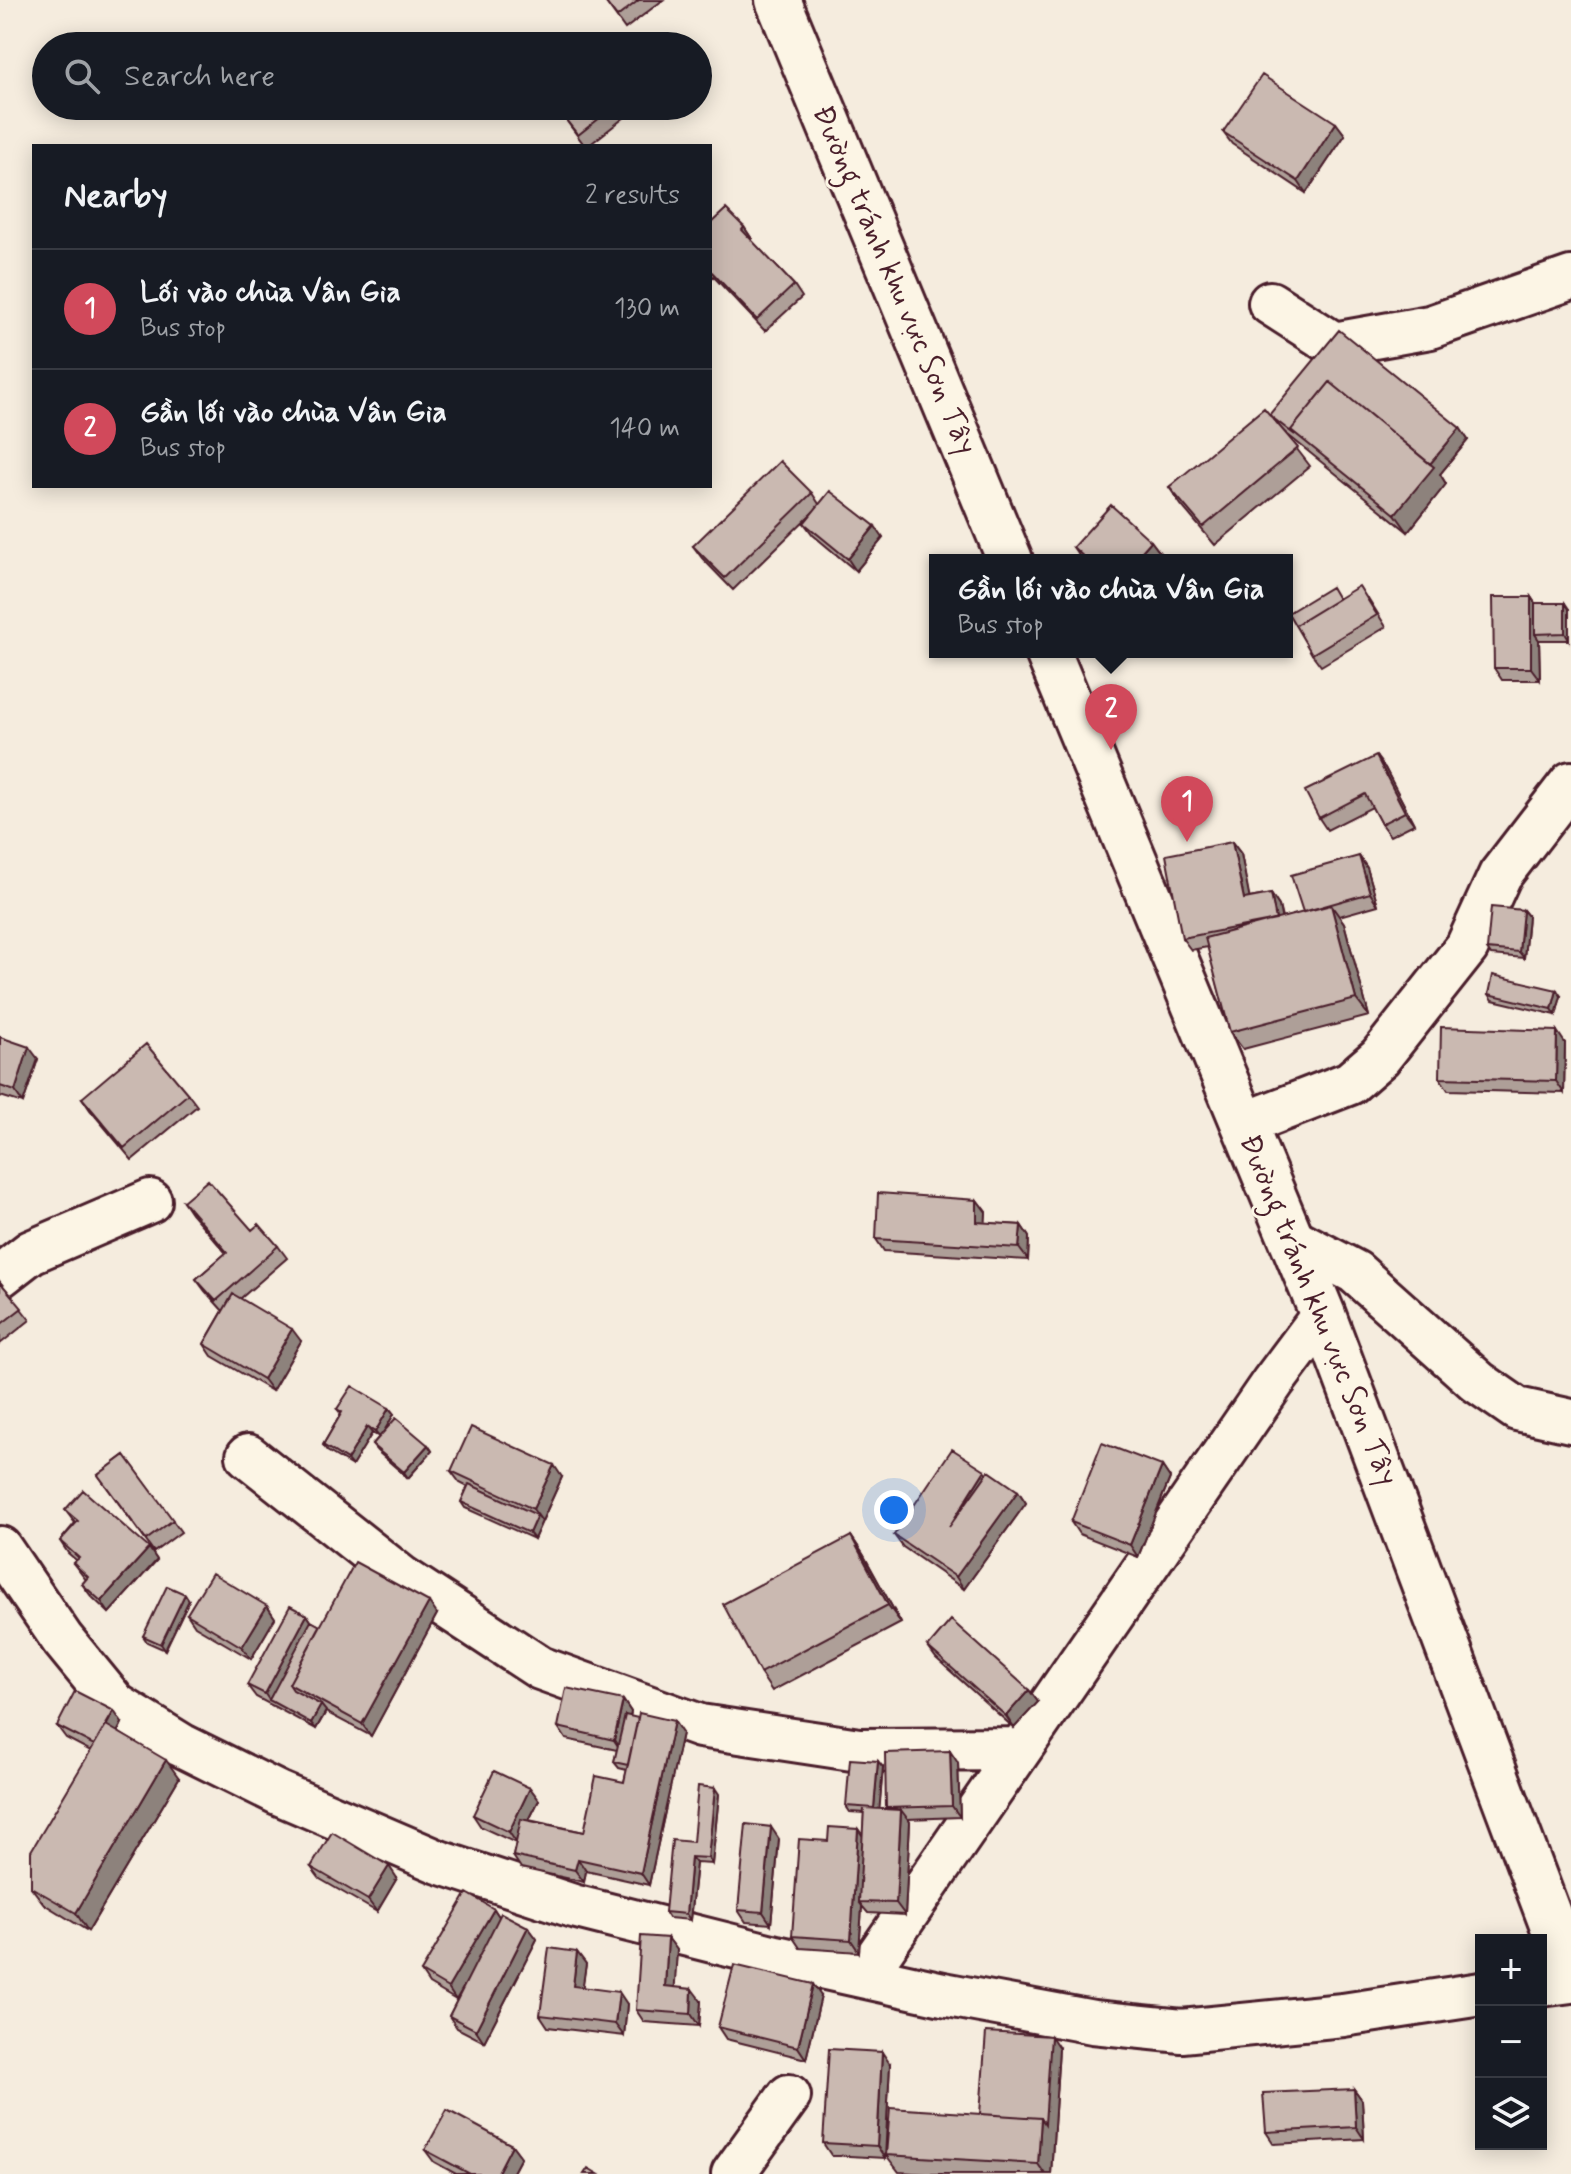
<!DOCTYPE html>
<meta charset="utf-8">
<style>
:root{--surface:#171b24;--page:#20242c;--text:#f1f3f6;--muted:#9ea1a6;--line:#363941;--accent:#d1495b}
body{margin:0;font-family:Mynerve,sans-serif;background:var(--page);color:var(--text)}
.controls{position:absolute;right:24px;bottom:24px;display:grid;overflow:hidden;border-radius:0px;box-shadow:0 4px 20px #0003}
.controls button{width:72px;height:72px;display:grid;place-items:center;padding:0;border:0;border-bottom:2px solid var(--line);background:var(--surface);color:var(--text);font:40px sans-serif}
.you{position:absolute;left:894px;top:1510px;width:28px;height:28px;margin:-20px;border:6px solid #fff;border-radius:50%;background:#1a73e8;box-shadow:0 0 0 12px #1a73e833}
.badge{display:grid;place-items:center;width:52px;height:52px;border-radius:50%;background:var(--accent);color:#fff;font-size:26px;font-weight:700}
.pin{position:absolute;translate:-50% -66px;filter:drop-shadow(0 2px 4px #0008)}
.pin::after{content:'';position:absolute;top:42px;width:28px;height:24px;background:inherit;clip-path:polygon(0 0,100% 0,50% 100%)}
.popup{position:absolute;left:929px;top:554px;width:364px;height:104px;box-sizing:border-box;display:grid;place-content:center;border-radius:0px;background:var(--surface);filter:drop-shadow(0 2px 6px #0005);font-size:26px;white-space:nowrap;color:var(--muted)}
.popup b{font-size:30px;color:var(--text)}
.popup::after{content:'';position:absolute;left:50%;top:100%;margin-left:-16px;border:16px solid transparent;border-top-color:var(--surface)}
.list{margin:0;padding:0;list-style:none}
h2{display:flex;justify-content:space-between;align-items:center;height:104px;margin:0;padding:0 32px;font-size:34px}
h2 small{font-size:26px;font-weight:400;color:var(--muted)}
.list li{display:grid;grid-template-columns:52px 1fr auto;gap:24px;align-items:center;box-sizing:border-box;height:120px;padding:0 32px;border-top:2px solid var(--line)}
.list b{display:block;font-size:30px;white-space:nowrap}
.list p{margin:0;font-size:26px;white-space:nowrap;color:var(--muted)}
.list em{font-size:26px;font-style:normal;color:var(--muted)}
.icon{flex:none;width:44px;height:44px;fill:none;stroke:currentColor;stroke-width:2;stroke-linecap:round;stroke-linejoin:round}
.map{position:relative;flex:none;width:1571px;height:2174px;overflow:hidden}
.search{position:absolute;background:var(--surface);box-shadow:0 4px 20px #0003;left:32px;top:32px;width:680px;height:88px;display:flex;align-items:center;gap:20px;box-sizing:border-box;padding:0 28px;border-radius:44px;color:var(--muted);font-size:30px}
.panel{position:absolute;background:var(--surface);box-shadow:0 4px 20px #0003;left:32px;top:144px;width:680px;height:344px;border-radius:0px}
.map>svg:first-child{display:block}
</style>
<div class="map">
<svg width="1571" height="2174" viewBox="0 0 1571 2174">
<rect width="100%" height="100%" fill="#f5ecde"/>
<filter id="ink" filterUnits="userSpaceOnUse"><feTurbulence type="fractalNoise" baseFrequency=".0125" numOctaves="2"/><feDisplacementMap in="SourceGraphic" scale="16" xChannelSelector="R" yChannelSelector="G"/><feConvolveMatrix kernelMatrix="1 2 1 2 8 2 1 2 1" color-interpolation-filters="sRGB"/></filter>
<g filter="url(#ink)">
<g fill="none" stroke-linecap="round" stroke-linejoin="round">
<defs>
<path id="street" d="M1270,303L1334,344L1430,327L1571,278
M1244,1124L1350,1083L1380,1057L1467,947L1500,875L1571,783
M1292,1239L1355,1272L1478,1382L1517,1409L1571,1421
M0,1276L31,1252L150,1201
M248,1456L401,1577L540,1668L700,1726L859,1750L1020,1749
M0,1548L62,1639L116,1705L181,1745L278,1793L439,1862L573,1906L776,1957L943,1994L1093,2022L1182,2031L1343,2015L1481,1994
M864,1976L1273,1382L1323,1315
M1541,1985L1571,1981
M733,2174L789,2096"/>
<path id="highway" d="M778,0L1010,560
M1048,652L1323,1315L1571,1975"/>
</defs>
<use href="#street" stroke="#4a1f2b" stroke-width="48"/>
<use href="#highway" stroke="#4a1f2b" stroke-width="50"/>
<use href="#street" stroke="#fcf5e5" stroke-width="42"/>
<use href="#highway" stroke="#fcf5e5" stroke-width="44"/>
</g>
<path fill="#ae9f98" stroke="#4a1f2b" stroke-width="2" d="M604,0H663L625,29Z
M575,106H639L588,146H585L563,116Z
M1336,123L1345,135L1306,193L1232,144L1223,132Z
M710,224L744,227L752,239L751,240L794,285L802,297L765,331L713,276L710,280Z
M1269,415L1460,428L1468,440L1440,474L1446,484L1408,532L1283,431L1310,466L1215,545L1181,505L1169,487Z
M812,493L819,504L883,538L856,571L813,535L804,523L814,511L733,590L702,558L693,546Z
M1151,541L1160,553L1153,560H1082L1073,547Z
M1531,597L1535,603L1569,609V640H1539L1540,680H1502L1494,668Z
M1339,598H1368L1386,627L1321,666L1312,654Z
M1385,768L1414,824L1390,836L1381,824L1372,807L1327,830L1319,818Z
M1232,842L1241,854L1249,898L1271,894L1279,906L1282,918L1303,913L1359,856L1367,868L1378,905L1339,916L1344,923L1369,1016L1243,1049L1230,1032L1208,947L1191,950L1182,938Z
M1523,910L1528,916L1524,958L1491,955L1487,949Z
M1489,994L1561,996L1556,1015L1493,1000Z
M0,1037L38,1059L23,1103L0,1096Z
M1565,1043L1564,1093L1448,1090L1440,1078Z
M188,1094L197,1106L132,1160L90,1110L82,1098Z
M977,1200L986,1212L985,1223L1021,1225L1029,1237L1028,1260L884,1251L876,1239Z
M183,1201L252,1230L278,1246L287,1258L240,1299L301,1341L272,1391L212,1356L204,1344L223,1311L205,1291L196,1279L226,1253L191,1213Z
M0,1282L30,1320L0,1344Z
M389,1408L394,1414L380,1436L428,1445L432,1451L408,1478L377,1451L372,1445L379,1437L372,1433L352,1466L327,1451L323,1445L341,1414L337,1409Z
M125,1455L181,1532L154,1552L98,1475Z
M1162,1466L1170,1478L1138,1557L1079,1534L1071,1522Z
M451,1471L562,1477L534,1539L465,1508L461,1502L468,1487L460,1483Z
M987,1474L1018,1491L1026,1503L964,1589L903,1547L894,1535Z
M65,1510L149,1548L157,1560L109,1613L91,1596L82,1584L86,1580L73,1563L76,1560L68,1553L60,1541L75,1523Z
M851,1536L863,1554L901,1623L772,1691L760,1673Z
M185,1594L189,1600L165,1650L147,1642L143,1636Z
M267,1606L275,1618L251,1659L195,1626L187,1614Z
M437,1614L371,1736L326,1712L316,1729L256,1697L247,1685L307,1615L311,1621L320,1626Z
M928,1647L1029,1690L1038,1702L1014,1728L936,1658Z
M623,1700L631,1712L630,1717L682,1733L649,1885L586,1871L584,1882L521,1868L513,1856L516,1843L481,1827L473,1815L530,1788L539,1800L529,1820L584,1832L624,1782L627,1770L619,1768L614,1762L617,1750L566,1739L558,1727Z
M122,1723L118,1732L179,1778L88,1931L44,1904L31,1887L91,1751L66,1738L57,1726Z
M958,1763L960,1817L908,1819L910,1822L905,1915L868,1913L862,1906L859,1952L800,1948L792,1936L828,1841L858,1829L863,1836L864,1813L850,1812L846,1806L883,1767L879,1809H887L886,1808Z
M719,1794L712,1864L696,1863L690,1920L669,1918L665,1912L693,1842Z
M779,1839L771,1924L746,1922L738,1910Z
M311,1867L397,1878L377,1912L320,1879Z
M494,1909L499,1917L528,1927L537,1939L484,2042L457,2028L449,2016L463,1989L456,2000L429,1984L421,1972Z
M668,1938L677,1950L674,1987L701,2001L699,2026L644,2022L636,2010Z
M577,1952L586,1964L582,1987L627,2004L624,2036L548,2027L540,2015Z
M821,1996L806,2059L726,2039L718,2027Z
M1059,2048L1051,2174H927L899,2172L886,2155L980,2114Z
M890,2064L885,2158L831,2155L823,2143Z
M1354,2089L1362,2100L1364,2139L1274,2144L1266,2132Z
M512,2145L521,2157L512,2174H456L434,2162L425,2150Z"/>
<path fill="#8d827c" stroke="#4a1f2b" stroke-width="2" d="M1336,123L1345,135L1306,193L1298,181Z
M744,227L752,239L750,242L742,230Z
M1460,428L1468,440L1440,474L1446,484L1408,532L1395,514L1429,465Z
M875,526L883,538L856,571L848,559Z
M1151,541L1160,553L1153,560H1134Z
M1531,597L1539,609L1535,634L1539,640L1540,680L1531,668Z
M1565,603L1569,609V640L1565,633Z
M1376,756L1385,768L1414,824L1405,812Z
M1232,842L1241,854L1252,911L1244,899Z
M1359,856L1367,868L1378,905L1370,893Z
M1271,894L1279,906L1284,932L1276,920Z
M1331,905L1344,923L1369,1016L1356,999Z
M1523,910L1528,916L1524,958L1519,952Z
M1557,990L1561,996L1556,1015L1552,1009Z
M1557,1031L1565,1043L1564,1093L1556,1081Z
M29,1047L38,1059L23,1103L15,1091Z
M977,1200L986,1212L985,1234L977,1222Z
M1021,1225L1029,1237L1028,1260L1019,1248Z
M292,1329L301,1341L272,1391L263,1379Z
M389,1408L394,1414L380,1438L375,1432Z
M367,1427L372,1433L352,1466L347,1460Z
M428,1445L432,1451L408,1478L404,1472Z
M554,1465L562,1477L542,1521L533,1509Z
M1162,1466L1170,1478L1138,1557L1130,1545Z
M985,1470L993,1482L949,1527Z
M1018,1491L1026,1503L964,1589L956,1577Z
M537,1515L542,1521L534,1539L529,1533Z
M851,1536L863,1554L901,1623L888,1605Z
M149,1548L157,1560L109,1613L101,1601Z
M185,1594L189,1600L165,1650L161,1644Z
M429,1602L437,1614L371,1736L362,1724Z
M267,1606L275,1618L251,1659L242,1647Z
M307,1615L315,1627L269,1700L265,1694Z
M1029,1690L1038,1702L1014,1728L1006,1716Z
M623,1700L631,1712L622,1752L614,1740Z
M321,1705L326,1711L316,1729L311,1723Z
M114,1711L122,1723L104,1758L96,1746Z
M674,1721L682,1733L649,1885L641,1873Z
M950,1751L958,1763L960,1817L952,1806Z
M166,1760L179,1778L88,1931L76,1913Z
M878,1761L883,1767L879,1814L874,1808Z
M530,1788L539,1800L517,1844L509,1832Z
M715,1788L719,1794L712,1864L708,1858Z
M901,1810L910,1822L905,1915L896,1903Z
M771,1827L779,1839L771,1924L763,1912Z
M858,1829L866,1841L859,1902L862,1906L859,1952L851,1940Z
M691,1857L696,1863L690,1920L686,1914Z
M578,1859L586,1871L584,1882L575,1870Z
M389,1866L397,1878L377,1912L368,1900Z
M494,1909L502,1921L456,2000L448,1988Z
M528,1927L537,1939L484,2042L476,2030Z
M668,1938L677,1950L674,1998L665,1986Z
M577,1952L586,1964L581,1998L573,1986Z
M813,1984L821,1996L806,2059L798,2047Z
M692,1989L701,2001L699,2026L691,2014Z
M619,1992L627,2004L624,2036L615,2024Z
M1051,2036L1059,2048L1051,2174H1045L1038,2164L1041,2118Z
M882,2052L890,2064L885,2158L877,2146Z
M1354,2089L1362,2100L1364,2139L1356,2127Z
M512,2145L521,2157L512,2174H497Z"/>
<path fill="#cab9b1" stroke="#4a1f2b" stroke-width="2" d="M604,0H639L617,17Z
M1262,75L1336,123L1298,181L1223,132Z
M575,106H615L578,135L563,116Z
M726,209L744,227L742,230L794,285L757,320L710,270V224Z
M1339,330L1460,428L1430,464L1330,382L1291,430L1295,435L1269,415Z
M1330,382L1434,467L1395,514L1291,430Z
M1264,408L1298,448L1203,527L1169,487Z
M780,461L812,493L725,578L693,546Z
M830,491L875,526L848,559L804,523Z
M1111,505L1151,541L1134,560H1087L1073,547Z
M1359,586L1377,615L1312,654L1295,625Z
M1331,587L1338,599L1295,625L1288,613Z
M1493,597H1531V668H1494Z
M1535,603H1565V633L1535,634Z
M1376,756L1405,812L1381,824L1365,794L1319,818L1305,791Z
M1232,842L1244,899L1271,894L1276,920L1182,938L1166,855Z
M1359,856L1370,893L1303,912L1291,875Z
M1331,905L1356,999L1230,1032L1205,938Z
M1491,907L1523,910L1519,952L1487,949Z
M1493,975L1557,990L1552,1009L1489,994Z
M1441,1027L1557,1031L1556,1081L1440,1078Z
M0,1037L29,1047L15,1091L0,1086Z
M146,1044L188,1094L124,1148L82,1098Z
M208,1180L252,1230L259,1224L278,1246L216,1301L196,1279L227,1252L183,1201Z
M878,1193L977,1200V1222L1021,1225L1019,1248L876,1239Z
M0,1282L22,1308L0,1325Z
M233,1294L292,1329L263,1379L204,1344Z
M352,1386L389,1408L375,1432L367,1427L347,1460L323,1445L342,1412L337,1409Z
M396,1418L428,1445L404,1472L372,1445Z
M471,1427L554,1465L533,1509L451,1471Z
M1102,1443L1162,1466L1130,1545L1071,1522Z
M952,1449L985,1470L949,1527L989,1471L1018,1491L956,1577L894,1535Z
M125,1455L173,1520L146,1540L98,1475Z
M469,1484L537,1515L529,1533L461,1502Z
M83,1490L149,1548L101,1601L82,1584L88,1577L73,1563L79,1558L60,1541L78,1521L65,1510Z
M851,1536L888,1605L760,1673L723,1604Z
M355,1562L429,1602L362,1724L289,1684Z
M212,1573L267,1606L242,1647L187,1614Z
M167,1586L185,1594L161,1644L143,1636Z
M290,1606L307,1615L265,1694L247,1685Z
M951,1620L1029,1690L1006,1716L928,1647Z
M311,1621L320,1626L289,1684L293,1690L321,1705L311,1723L269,1700Z
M566,1688L623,1700L614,1740L558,1727Z
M75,1691L114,1711L94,1745L57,1726Z
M639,1713L674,1721L641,1873L578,1859L575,1870L513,1856L521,1819L584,1832L596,1776L624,1782Z
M625,1715L638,1718L628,1765L614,1762Z
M106,1725L166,1760L76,1913L31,1887V1851Z
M950,1751L952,1806L886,1808L885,1753Z
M850,1759L878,1761L874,1808L846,1806Z
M494,1771L530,1788L509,1832L473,1815Z
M698,1786L715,1788L708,1858L691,1857L686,1914L665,1912L672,1840L693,1842Z
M864,1808L901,1810L896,1903L859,1902Z
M746,1824L771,1827L763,1912L738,1910Z
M829,1827L858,1829L851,1940L792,1936L799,1839L828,1841Z
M332,1832L389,1866L368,1900L311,1867Z
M467,1893L494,1909L448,1988L421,1972Z
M501,1913L528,1927L476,2030L449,2016Z
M641,1936L668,1938L665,1986L692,1989L691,2014L636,2010Z
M549,1948L577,1952L573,1986L619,1992L615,2024L540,2015Z
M734,1965L813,1984L798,2047L718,2027Z
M986,2032L1051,2036L1045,2124L1041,2118L980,2114Z
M829,2049L882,2052L877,2146L823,2143Z
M1354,2089L1356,2127L1266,2132L1263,2093Z
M890,2108L1041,2118L1038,2164L886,2155Z
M447,2110L512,2145L497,2174H470L425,2150Z
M588,2168L598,2174H584Z"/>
</g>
<g text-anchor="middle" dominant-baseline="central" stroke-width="6" stroke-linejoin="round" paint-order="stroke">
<g font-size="30" fill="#4a1f2b" stroke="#fcf5e5">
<text transform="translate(894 280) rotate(67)">Đường tránh khu vực Sơn Tây</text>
<text transform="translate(1318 1310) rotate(68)">Đường tránh khu vực Sơn Tây</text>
</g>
</g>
</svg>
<div class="controls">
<button>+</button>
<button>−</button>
<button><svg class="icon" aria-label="layers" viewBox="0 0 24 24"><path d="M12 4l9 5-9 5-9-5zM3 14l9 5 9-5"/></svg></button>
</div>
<div class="you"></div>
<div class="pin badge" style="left:1187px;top:842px">1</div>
<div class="pin badge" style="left:1111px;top:750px">2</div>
<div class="popup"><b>Gần lối vào chùa Vân Gia</b>Bus stop</div>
<div class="search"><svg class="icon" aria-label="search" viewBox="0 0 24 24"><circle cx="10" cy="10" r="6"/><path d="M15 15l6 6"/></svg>Search here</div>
<section class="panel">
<h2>Nearby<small>2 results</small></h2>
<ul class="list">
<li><span class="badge">1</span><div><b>Lối vào chùa Vân Gia</b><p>Bus stop</p></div><em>130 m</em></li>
<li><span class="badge">2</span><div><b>Gần lối vào chùa Vân Gia</b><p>Bus stop</p></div><em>140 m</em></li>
</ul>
</section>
</div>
